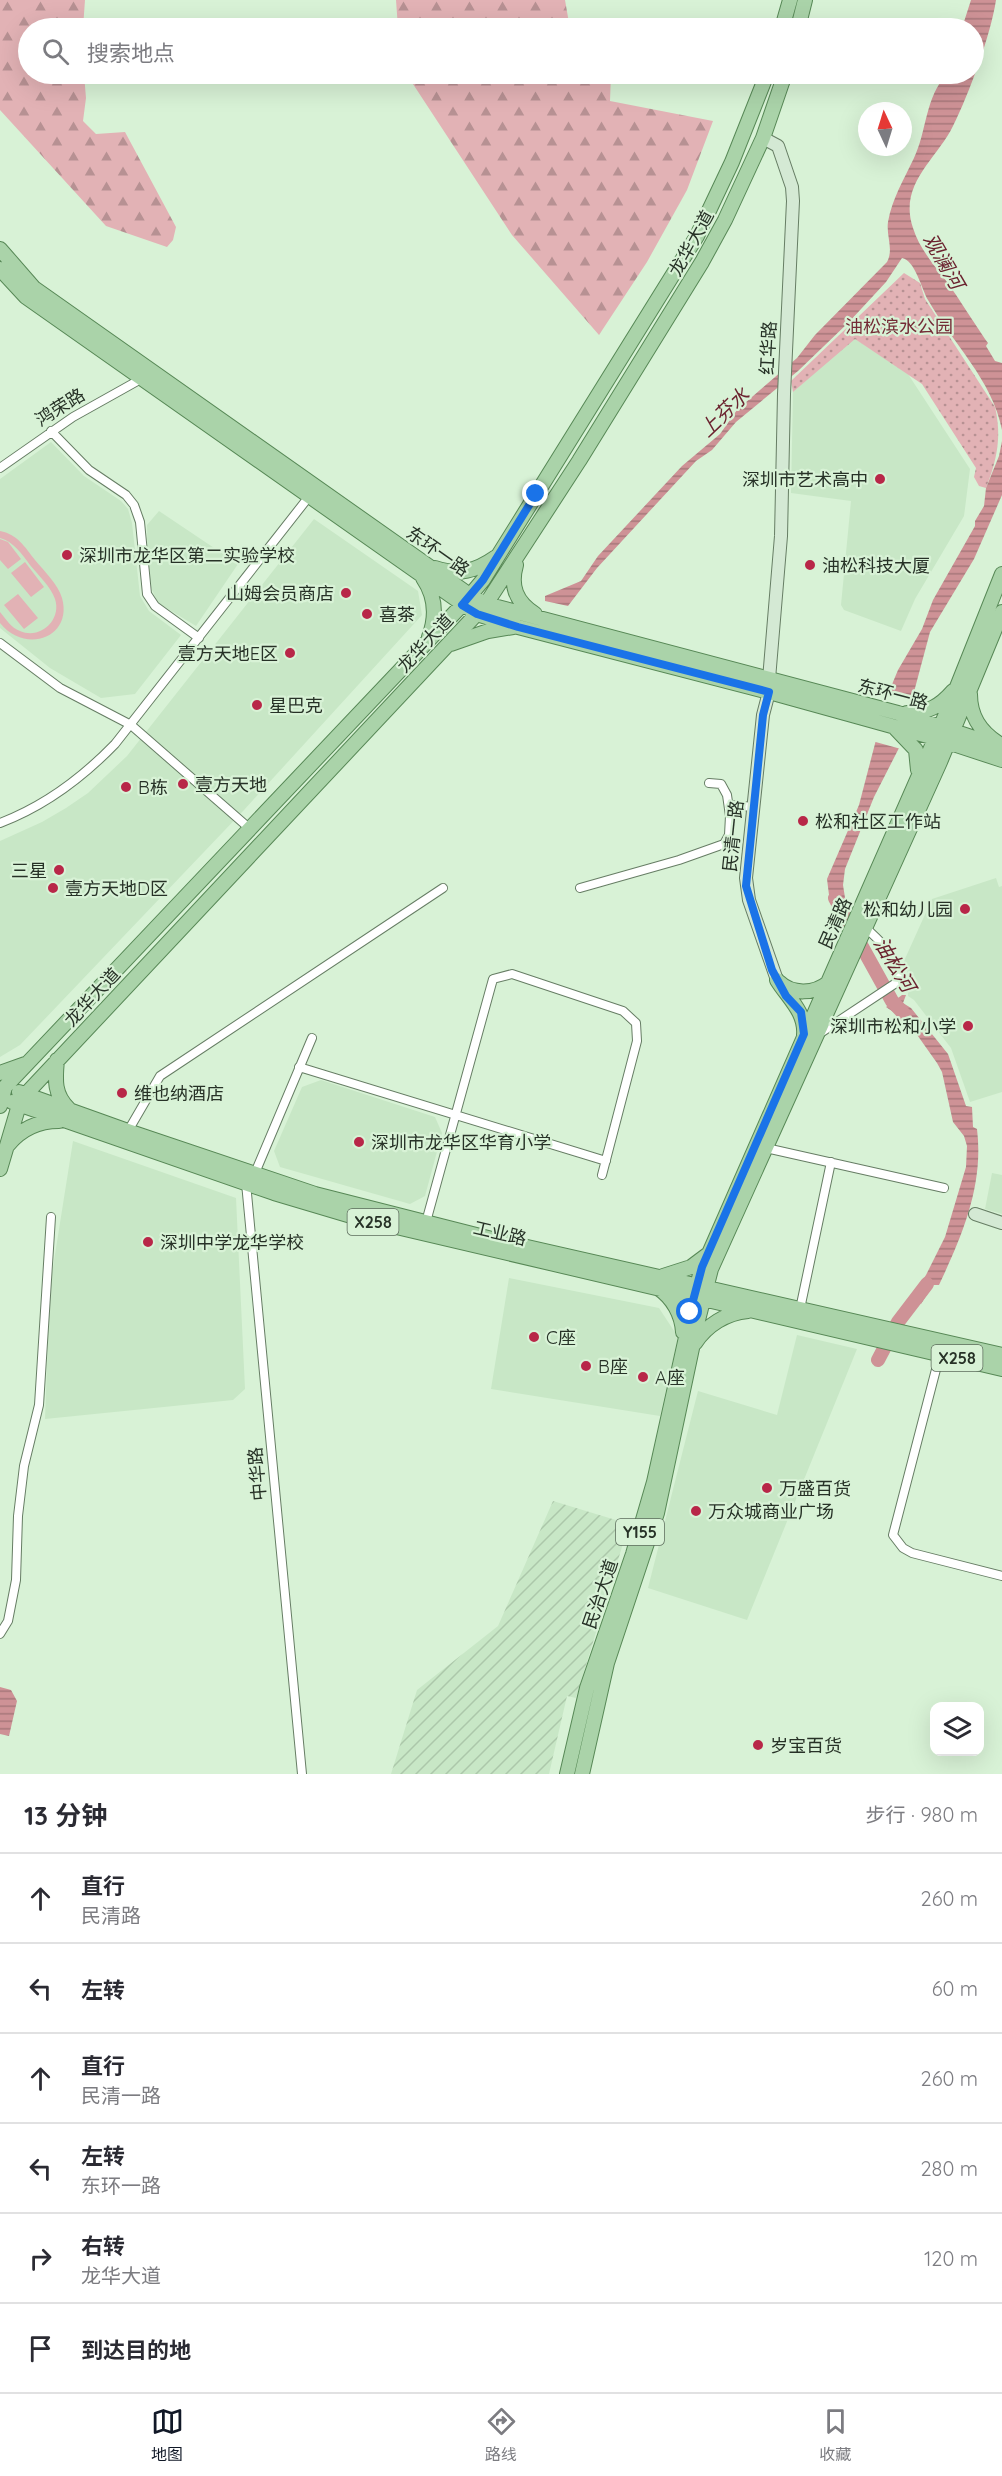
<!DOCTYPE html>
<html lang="zh">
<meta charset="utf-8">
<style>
:root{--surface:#fff;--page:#f2f2f3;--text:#2b2b33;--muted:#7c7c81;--line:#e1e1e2;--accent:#111827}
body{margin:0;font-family:Quicksand,"Noto Sans SC",sans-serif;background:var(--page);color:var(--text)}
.controls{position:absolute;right:18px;bottom:18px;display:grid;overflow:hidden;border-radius:12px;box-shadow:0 6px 24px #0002}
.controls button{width:54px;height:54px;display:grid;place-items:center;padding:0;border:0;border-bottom:2px solid var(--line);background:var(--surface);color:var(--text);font:30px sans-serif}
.compass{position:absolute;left:858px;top:102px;width:54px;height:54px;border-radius:50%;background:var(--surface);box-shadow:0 6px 24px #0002;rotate:356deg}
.stop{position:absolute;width:18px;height:18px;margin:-14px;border:4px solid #1a73e8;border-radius:50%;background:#fff}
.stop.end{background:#1a73e8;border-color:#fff;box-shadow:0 2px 6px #0008}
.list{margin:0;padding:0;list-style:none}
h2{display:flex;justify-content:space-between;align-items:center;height:78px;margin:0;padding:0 24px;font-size:26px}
h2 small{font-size:20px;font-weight:400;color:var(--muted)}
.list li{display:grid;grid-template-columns:39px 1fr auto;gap:18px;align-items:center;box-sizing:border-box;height:90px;padding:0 24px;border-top:2px solid var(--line)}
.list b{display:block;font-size:22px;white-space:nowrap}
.list p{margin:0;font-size:20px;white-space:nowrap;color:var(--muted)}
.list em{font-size:20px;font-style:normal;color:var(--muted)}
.icon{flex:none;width:33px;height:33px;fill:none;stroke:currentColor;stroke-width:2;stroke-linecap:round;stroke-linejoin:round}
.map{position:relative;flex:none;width:1002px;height:1774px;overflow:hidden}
.search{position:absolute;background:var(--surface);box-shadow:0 6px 24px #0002;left:18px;right:18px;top:18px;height:66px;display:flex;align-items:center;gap:15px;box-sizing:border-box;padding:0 21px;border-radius:33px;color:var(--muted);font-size:22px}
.sheet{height:618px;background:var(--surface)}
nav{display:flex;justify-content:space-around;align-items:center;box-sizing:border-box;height:84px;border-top:2px solid var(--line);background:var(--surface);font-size:16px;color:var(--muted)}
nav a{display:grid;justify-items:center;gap:3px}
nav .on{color:var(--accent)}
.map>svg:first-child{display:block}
</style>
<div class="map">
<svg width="1002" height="1774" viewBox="0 0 1002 1774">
<defs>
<pattern id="industrial-furrows" width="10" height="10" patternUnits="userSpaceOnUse" patternTransform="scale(1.5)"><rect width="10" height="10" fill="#c8e7c6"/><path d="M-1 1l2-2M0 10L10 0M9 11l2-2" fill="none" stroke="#acc7aa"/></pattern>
<pattern id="forest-firs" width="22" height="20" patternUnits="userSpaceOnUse" patternTransform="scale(1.5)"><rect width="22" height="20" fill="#e2b2b5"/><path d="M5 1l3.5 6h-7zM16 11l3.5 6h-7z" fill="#b79193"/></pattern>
<pattern id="park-dots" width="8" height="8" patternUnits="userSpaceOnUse" patternTransform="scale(1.5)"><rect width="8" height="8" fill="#e2b2b5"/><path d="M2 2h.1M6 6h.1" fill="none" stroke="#b79193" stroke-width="1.8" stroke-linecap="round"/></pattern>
<pattern id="water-rules" width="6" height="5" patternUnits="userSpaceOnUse" patternTransform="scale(1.5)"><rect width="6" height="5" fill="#ce9296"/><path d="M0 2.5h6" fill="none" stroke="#a7787a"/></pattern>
</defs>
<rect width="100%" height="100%" fill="#d8f2d6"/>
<path fill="#c8e7c6" d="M854,338L908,374L970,469L964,516L915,599L901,631L844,610L841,605L851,501L791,493L793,392Z
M51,442L84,476L121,501L128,509L132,523L140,596L149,611L181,635L135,694L101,698L50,668L0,628V479Z
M159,511L238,564L196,626L158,603L148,581L147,525Z
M314,519L418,591L422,615L244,810L20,1045L0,1057V841L42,822L66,808L88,793L127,756Z
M996,878L999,887L1002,886V1092L970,1102L951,1048L914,1000L908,996V974L904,961L932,899Z
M321,1080L435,1117L442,1133L425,1196L410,1204L280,1167L274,1151L302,1087Z
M73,1141L236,1198L245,1389L233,1400L45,1419L50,1286Z
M992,1173L1002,1175V1214L985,1209Z
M509,1278L659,1308L678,1337L660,1416L491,1389Z
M797,1335L857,1349L747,1620L648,1588L698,1391L777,1415Z"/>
<path fill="url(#industrial-furrows)" d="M553,1501L629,1524L576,1698L567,1696L549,1774H391L417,1690L498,1626Z"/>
<path fill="#e2b2b5" d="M0,531C17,534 25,547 35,560C44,571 58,584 62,598C73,637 26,655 0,623V612C6,619 11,628 20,631C40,640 62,620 55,599C51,587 38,575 30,565C22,554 14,542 0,538Z
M0,539L8,542L21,559L8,569L0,560Z
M25,562L44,587L31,597L11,573Z
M18,594L38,618L24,629L4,605Z"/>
<path fill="url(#forest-firs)" d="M0,0H85L83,28H28V74H84L86,98L83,121L96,134L125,132L176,227L173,240L167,247L106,226L0,110Z
M396,0H565L569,23H598L600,28H398Z
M401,74H611L610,101L713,121L687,190L647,262L599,335L512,235L411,81L402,80Z"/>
<path fill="url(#park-dots)" d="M904,273L920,283L925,299L995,407C1002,437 997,460 986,488L979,486L974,477L976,468L922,384L855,339L793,392L791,381Z"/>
<path fill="url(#water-rules)" d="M971,0H996C991,34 969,94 953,126C937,159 898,184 913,228C919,248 934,265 947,282C960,300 972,320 985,339L988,343L986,346L995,361L1002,363V430C993,381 952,342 928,300C922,290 915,260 902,258L886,282L849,322L798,371L736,422L712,450L696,461L597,568L568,606L545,601V596L581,581L598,556L682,466L720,434L737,410L797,358L815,335L887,262C894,249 886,236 888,222C892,199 904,179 914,158C927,131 925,97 947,74H974V28H962Z
M1002,441V495L974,559L930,632L899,748L874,797L845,869L843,885L846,904L840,917L829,895L827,879L859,805L888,694L898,670L922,629L933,600L975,526V521L984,506L986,488L999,456Z
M902,995H906L903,1003L911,1008L948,1054L966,1106L972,1107L973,1127L977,1129C984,1185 962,1236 939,1285H933L921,1304L912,1295L926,1275L945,1237L966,1167L967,1146L964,1136L953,1122L942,1072L937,1063L908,1022L886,1007Z
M0,1687L11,1690L17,1701L9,1736L0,1734Z"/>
<path fill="#d8f2d6" d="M885,693L916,700L901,749L872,741Z"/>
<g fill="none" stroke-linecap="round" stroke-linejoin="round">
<path stroke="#ce9296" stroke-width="14" d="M835,898L892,1001L905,1015
M878,1360L898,1322L927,1284"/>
<defs>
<path id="street" d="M51,431L89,470L126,495L134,505L140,522L147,594L155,606L199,638
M0,468L73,417L141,379
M0,643L60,688L131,725L249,828
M729,805L754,807
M0,823C45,806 82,778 115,744L311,494
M580,888L679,860L724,844L729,835L730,816L727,795L721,784L709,783
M819,1034L899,981C901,959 881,942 866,928
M299,1067L606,1161
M128,1131L160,1076L443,888
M766,1148L944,1188
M426,1222L493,979L512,974L623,1011L636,1023L637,1041L602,1175
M800,1309L831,1162
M940,1354L893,1535L903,1548L912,1553L1002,1576
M0,1634L8,1621L16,1580L18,1516L24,1466L39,1405L51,1217
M302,1774L246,1183L255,1173L312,1038"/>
<path id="secondary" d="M763,138L778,146L792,187L793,201L784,394L781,536L769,679
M769,692L763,715L746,878L749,900L777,980
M975,1214L1002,1223"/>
<path id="primary" d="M782,28L790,0
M798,28L805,0
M0,249L34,288L471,596L486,604L898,713L1002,747
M0,269L26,297L477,614L518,627L769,692L935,738L1002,760
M516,565C510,586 516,602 535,614
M435,568C459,576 476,571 496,557
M423,578C436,597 437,616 429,637
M451,644L488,631L513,627
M970,694C970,716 980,731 998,743
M907,713C928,713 940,706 953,691
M896,729L916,750L918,770
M777,980C788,998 806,1012 804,1035
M779,982C792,995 815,994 829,982
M57,1060C55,1080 54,1095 69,1109
M0,1073L25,1064
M19,1092L128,1131L315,1194L492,1239L1002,1355
M12,1102L274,1193L358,1218L1002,1369
M0,1106L5,1087L462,605L483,580L697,236L732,162L767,74
M8,1145C21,1129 38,1121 59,1121
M0,1169L19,1105L26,1094L486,604L579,461L702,262L725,220L763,138L785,74
M663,1276L691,1267L707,1255
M658,1288C673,1298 682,1315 683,1332
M695,1343C707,1325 726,1313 748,1311
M567,1774L587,1688L633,1554L654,1482L700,1274L949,707L1002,574
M582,1774L607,1663L657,1513L698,1320L711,1269L940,762L1002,612"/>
</defs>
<use href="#street" stroke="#667d64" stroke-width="10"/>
<use href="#secondary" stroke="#667d64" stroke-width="14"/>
<use href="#primary" stroke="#578856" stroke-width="16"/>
<use href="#street" stroke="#fff" stroke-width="8"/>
<use href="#secondary" stroke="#d4e9d4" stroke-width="12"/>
<use href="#primary" stroke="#aad3a9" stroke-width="14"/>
</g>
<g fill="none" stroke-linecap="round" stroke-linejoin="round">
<path stroke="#1a73e8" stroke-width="8" d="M536,494L483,580L462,605L477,614L518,627L769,692L763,715L746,886L772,970L786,996L801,1012L804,1034L702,1267L690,1312"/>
</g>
<g fill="#b82748" stroke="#d8f2d6" stroke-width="2">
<circle cx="880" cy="479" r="6"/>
<circle cx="67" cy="555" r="6"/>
<circle cx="810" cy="565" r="6"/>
<circle cx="346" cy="593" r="6"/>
<circle cx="367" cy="614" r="6"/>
<circle cx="290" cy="653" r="6"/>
<circle cx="257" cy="705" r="6"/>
<circle cx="183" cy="784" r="6"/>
<circle cx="126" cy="787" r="6"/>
<circle cx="803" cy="821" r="6"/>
<circle cx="59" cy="870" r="6"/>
<circle cx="53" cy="888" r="6"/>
<circle cx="965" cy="909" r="6"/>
<circle cx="968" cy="1026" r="6"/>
<circle cx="122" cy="1093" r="6"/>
<circle cx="359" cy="1142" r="6"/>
<circle cx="148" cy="1242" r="6"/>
<circle cx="534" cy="1337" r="6"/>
<circle cx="586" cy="1366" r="6"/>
<circle cx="643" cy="1377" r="6"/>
<circle cx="767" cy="1488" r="6"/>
<circle cx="696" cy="1511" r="6"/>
<circle cx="758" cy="1745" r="6"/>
</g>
<g text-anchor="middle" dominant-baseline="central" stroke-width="4.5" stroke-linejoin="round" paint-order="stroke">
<g fill="#d8f2d6" stroke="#5c6c5c" stroke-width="1.5">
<rect x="347.5" y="1209" width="51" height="26" rx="4.5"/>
<rect x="931.5" y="1345" width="51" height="26" rx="4.5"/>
<rect x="616" y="1519" width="48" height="26" rx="4.5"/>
</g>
<g font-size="16" font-weight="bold" fill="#273227">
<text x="373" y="1222">X258</text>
<text x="957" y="1358">X258</text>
<text x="640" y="1532">Y155</text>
</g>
<g font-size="18" fill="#273227" stroke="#d8f2d6">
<text transform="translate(691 243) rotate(-61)">龙华大道</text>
<text transform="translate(768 348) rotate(-87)">红华路</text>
<text transform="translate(60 407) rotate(-32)">鸿荣路</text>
<text transform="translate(438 551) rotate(35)">东环一路</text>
<text transform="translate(425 643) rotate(-47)">龙华大道</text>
<text transform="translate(893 694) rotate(15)">东环一路</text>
<text transform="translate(733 836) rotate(-84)">民清一路</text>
<text transform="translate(835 923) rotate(-66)">民清路</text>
<text transform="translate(92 997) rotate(-47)">龙华大道</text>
<text transform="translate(500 1233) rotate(13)">工业路</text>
<text transform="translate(257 1474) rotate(-95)">中华路</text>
<text transform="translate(600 1594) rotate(-71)">民治大道</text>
</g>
<g font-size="18" fill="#742b36" stroke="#d8f2d6">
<text x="899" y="326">油松滨水公园</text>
</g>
<g font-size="18" fill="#273227" stroke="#d8f2d6" text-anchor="start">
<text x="868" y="479" text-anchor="end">深圳市艺术高中</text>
<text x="79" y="555">深圳市龙华区第二实验学校</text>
<text x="822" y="565">油松科技大厦</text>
<text x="334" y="593" text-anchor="end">山姆会员商店</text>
<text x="379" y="614">喜茶</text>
<text x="278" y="653" text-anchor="end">壹方天地E区</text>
<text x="269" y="705">星巴克</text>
<text x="195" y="784">壹方天地</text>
<text x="138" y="787">B栋</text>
<text x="815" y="821">松和社区工作站</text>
<text x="47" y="870" text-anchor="end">三星</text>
<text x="65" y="888">壹方天地D区</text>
<text x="953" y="909" text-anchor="end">松和幼儿园</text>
<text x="956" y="1026" text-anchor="end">深圳市松和小学</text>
<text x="134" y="1093">维也纳酒店</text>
<text x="371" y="1142">深圳市龙华区华育小学</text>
<text x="160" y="1242">深圳中学龙华学校</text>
<text x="546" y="1337">C座</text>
<text x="598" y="1366">B座</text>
<text x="655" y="1377">A座</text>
<text x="779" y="1488">万盛百货</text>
<text x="708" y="1511">万众城商业广场</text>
<text x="770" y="1745">岁宝百货</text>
</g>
<g font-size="20" font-style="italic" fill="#6b232f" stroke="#d8f2d6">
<text transform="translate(944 261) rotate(60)">观澜河</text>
<text transform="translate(724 412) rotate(-44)">上芬水</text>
<text transform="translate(895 964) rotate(59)">油松河</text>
</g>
</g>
</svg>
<div class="controls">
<button><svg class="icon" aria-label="layers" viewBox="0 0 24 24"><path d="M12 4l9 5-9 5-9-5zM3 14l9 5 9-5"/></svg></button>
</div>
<svg class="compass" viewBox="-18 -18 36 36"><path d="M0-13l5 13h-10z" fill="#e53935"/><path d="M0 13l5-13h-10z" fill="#7c7c81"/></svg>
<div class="stop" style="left:690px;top:1312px"></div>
<div class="stop end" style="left:536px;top:494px"></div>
<div class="search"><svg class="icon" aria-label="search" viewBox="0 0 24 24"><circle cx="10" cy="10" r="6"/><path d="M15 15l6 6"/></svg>搜索地点</div>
</div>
<section class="sheet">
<h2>13 分钟<small>步行 · 980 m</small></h2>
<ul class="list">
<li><svg class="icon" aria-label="ahead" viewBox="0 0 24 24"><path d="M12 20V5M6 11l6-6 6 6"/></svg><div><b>直行</b><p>民清路</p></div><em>260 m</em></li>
<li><svg class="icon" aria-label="left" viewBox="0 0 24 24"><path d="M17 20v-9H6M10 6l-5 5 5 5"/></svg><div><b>左转</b></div><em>60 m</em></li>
<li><svg class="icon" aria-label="ahead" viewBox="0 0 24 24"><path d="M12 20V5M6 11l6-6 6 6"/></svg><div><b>直行</b><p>民清一路</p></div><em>260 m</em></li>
<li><svg class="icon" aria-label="left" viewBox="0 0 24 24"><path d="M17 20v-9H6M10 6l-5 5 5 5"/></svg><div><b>左转</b><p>东环一路</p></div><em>280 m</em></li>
<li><svg class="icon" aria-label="right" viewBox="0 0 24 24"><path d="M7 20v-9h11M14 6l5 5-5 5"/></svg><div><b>右转</b><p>龙华大道</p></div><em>120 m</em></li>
<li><svg class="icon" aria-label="arrive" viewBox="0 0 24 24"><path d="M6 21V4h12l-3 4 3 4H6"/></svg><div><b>到达目的地</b></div></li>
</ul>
</section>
<nav>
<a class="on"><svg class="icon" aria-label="map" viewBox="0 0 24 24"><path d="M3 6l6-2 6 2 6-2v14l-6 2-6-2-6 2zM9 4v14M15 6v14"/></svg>地图</a>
<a><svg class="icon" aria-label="directions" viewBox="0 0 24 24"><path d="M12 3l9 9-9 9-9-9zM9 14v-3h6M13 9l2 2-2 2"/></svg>路线</a>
<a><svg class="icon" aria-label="saved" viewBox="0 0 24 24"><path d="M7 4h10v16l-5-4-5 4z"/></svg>收藏</a>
</nav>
